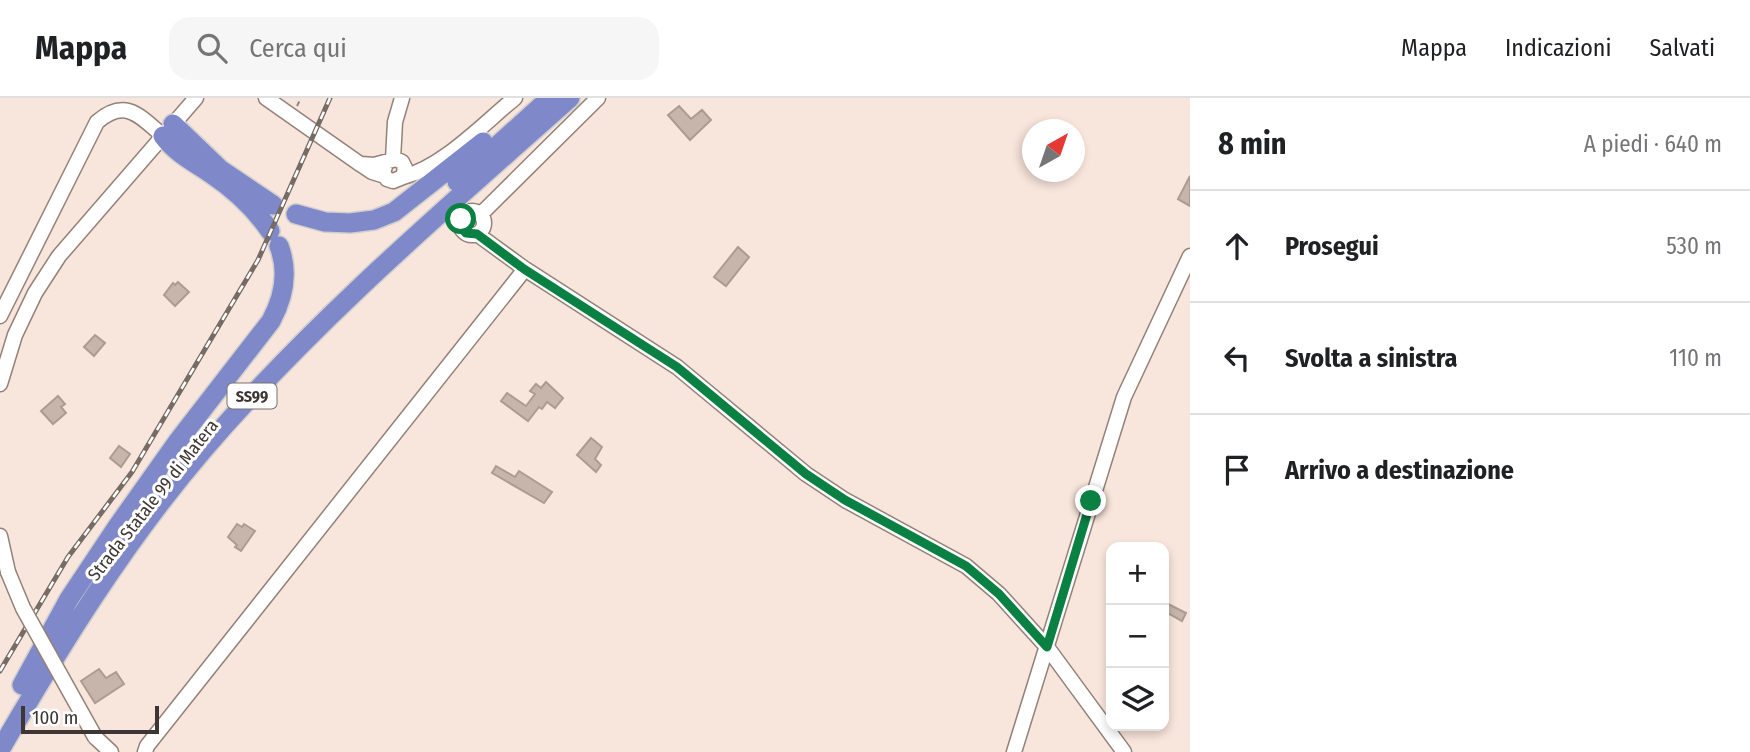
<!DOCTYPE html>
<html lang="it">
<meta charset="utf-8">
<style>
:root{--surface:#fff;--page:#f6f6f6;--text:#202124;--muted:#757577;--line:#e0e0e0}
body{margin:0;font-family:"Fira Sans Condensed",sans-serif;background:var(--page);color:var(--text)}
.controls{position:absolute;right:21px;bottom:21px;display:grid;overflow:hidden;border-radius:14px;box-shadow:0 4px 10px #0003}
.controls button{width:63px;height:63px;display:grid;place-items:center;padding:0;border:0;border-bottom:2px solid var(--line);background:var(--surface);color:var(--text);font:35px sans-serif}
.compass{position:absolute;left:1022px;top:21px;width:63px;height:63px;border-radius:50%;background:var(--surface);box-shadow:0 4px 10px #0003;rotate:40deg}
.scale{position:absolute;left:21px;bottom:18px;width:138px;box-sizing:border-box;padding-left:7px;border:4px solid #3d3632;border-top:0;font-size:19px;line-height:24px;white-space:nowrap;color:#3d3632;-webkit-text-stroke:5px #fff;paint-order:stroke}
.stop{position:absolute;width:21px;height:21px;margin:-16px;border:5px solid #0b8043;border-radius:50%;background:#fff}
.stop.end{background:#0b8043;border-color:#fff;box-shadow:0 2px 7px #0008}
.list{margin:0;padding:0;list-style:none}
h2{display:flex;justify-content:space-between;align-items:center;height:91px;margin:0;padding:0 28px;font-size:30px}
h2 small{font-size:23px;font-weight:400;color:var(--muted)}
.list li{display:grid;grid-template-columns:46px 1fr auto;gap:21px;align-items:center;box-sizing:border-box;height:112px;padding:0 28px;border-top:2px solid var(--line)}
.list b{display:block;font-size:26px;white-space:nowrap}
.list em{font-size:23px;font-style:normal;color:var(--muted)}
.icon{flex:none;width:38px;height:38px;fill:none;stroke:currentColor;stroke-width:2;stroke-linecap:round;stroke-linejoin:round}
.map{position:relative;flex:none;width:1190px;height:654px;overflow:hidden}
header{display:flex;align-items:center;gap:42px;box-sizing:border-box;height:98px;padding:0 35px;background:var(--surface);border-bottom:2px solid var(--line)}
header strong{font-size:33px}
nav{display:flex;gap:38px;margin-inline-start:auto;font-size:24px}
.search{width:490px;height:63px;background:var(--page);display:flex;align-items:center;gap:18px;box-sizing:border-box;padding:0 24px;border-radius:21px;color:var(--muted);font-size:26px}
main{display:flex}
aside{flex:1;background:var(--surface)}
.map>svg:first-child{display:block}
</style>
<header>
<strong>Mappa</strong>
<div class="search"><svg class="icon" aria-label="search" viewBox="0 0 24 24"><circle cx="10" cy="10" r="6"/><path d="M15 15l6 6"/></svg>Cerca qui</div>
<nav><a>Mappa</a><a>Indicazioni</a><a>Salvati</a></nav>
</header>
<main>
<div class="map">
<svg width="1190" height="654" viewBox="0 0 1190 654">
<rect width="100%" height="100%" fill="#f8e5db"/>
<path fill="#c7b5ac" stroke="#ac9b91" stroke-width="2" d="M679,8L691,21L702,12L711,22L690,42L668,17Z
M1190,78V108L1178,101Z
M738,149L749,159L726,188L714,179Z
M178,184L189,194L175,208L164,197L173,185L175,187Z
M95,237L105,245L94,258L84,249Z
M546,284L563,300L555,310L547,304L542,311L539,309L528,323L501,303L507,295L526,308L535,296L530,293L536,286L541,290Z
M58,298L65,306L61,309L66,315L53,326L41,313Z
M591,340L602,349L595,361L601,367L596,374L577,357Z
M119,348L130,356L121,369L110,360Z
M496,368L515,379L519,373L552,394L544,405L492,375Z
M237,426L242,429L244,426L255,433L241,453L235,449L237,447L228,439Z
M1164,504L1186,515L1182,523L1164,513Z
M99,571L106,580L116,574L124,586L95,605L81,583Z"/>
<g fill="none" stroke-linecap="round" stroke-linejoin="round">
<defs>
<path id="minor" d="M266,0L360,66L372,74L385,78
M393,61L395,24L402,0
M361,66L374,67L396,61L402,64L405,70L403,79L393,83L387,81L383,75L386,65
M403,79C443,69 483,26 515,0
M460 125a12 12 0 1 1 24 0a12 12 0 1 1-24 0Z
M481,116L598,0
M477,136L525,171L677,269L806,376L845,402L966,468L999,496L1047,549L1124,654
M0,218L97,24C125,0 139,17 163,38
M0,286L15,237L35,195L59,158L196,0
M0,438L8,474
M95,639L111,654
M145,654L147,648L525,171
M1014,654L1124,299L1190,158"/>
<path id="highway" d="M173,26L221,72L273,107
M163,38C176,55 192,63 210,75C234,91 254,109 270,133
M457,84L550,0
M296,116L325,124L350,125L374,122L394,114L483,44
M22,587L69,501L117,429L178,343L271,223C284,199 289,174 279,148
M0,652C61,547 125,443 204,351C315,222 444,112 570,0"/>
</defs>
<use href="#minor" stroke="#928278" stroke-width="17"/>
<use href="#highway" stroke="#d0cfce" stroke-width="22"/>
<path stroke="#91857e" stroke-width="2" stroke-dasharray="5 5" stroke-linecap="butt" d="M297,8L301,0"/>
<use href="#minor" stroke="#fff" stroke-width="14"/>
<use href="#highway" stroke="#7f89ca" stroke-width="19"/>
<defs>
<path id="rail" d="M0,573L68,459L132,374L258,162L330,0"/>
</defs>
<use href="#rail" stroke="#766b65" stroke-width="5"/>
<use href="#rail" stroke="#fff" stroke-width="2.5" stroke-dasharray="8" stroke-linecap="butt"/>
<defs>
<path id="minor-bridge" d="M8,474L23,510L95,639"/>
</defs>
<use href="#minor-bridge" stroke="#928278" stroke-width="17" stroke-linecap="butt"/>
<use href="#minor-bridge" stroke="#fff" stroke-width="14"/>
</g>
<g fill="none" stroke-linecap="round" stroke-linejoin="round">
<path stroke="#0b8043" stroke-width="9" d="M461,121V129L466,135L477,136L524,171L677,269L806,376L845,402L966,468L999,496L1047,549L1091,403"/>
</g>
<g text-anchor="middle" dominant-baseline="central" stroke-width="6" stroke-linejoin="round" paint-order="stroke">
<rect fill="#fff" stroke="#777270" stroke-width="2" x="227.5" y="285.5" width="49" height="25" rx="5"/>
<g font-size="16" font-weight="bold" fill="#3d3632">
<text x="252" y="298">SS99</text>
</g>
<g font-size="18" fill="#3d3632" stroke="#fff">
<text transform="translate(153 402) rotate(-52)">Strada Statale 99 di Matera</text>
</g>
</g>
</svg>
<div class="controls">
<button>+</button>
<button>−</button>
<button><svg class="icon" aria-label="layers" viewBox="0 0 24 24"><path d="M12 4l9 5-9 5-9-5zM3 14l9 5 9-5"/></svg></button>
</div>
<svg class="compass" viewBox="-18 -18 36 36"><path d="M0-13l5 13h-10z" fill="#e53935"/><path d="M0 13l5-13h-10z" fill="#757577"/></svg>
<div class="scale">100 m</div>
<div class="stop" style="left:461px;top:121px"></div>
<div class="stop end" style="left:1091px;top:403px"></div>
</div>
<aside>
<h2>8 min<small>A piedi · 640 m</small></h2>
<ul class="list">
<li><svg class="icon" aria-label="ahead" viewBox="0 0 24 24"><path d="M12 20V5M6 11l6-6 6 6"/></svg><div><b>Prosegui</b></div><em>530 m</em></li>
<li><svg class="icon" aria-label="left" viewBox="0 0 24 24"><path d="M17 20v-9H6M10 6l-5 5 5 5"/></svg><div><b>Svolta a sinistra</b></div><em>110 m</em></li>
<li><svg class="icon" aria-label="arrive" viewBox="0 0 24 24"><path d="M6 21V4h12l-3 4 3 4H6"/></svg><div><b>Arrivo a destinazione</b></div></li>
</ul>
</aside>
</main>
